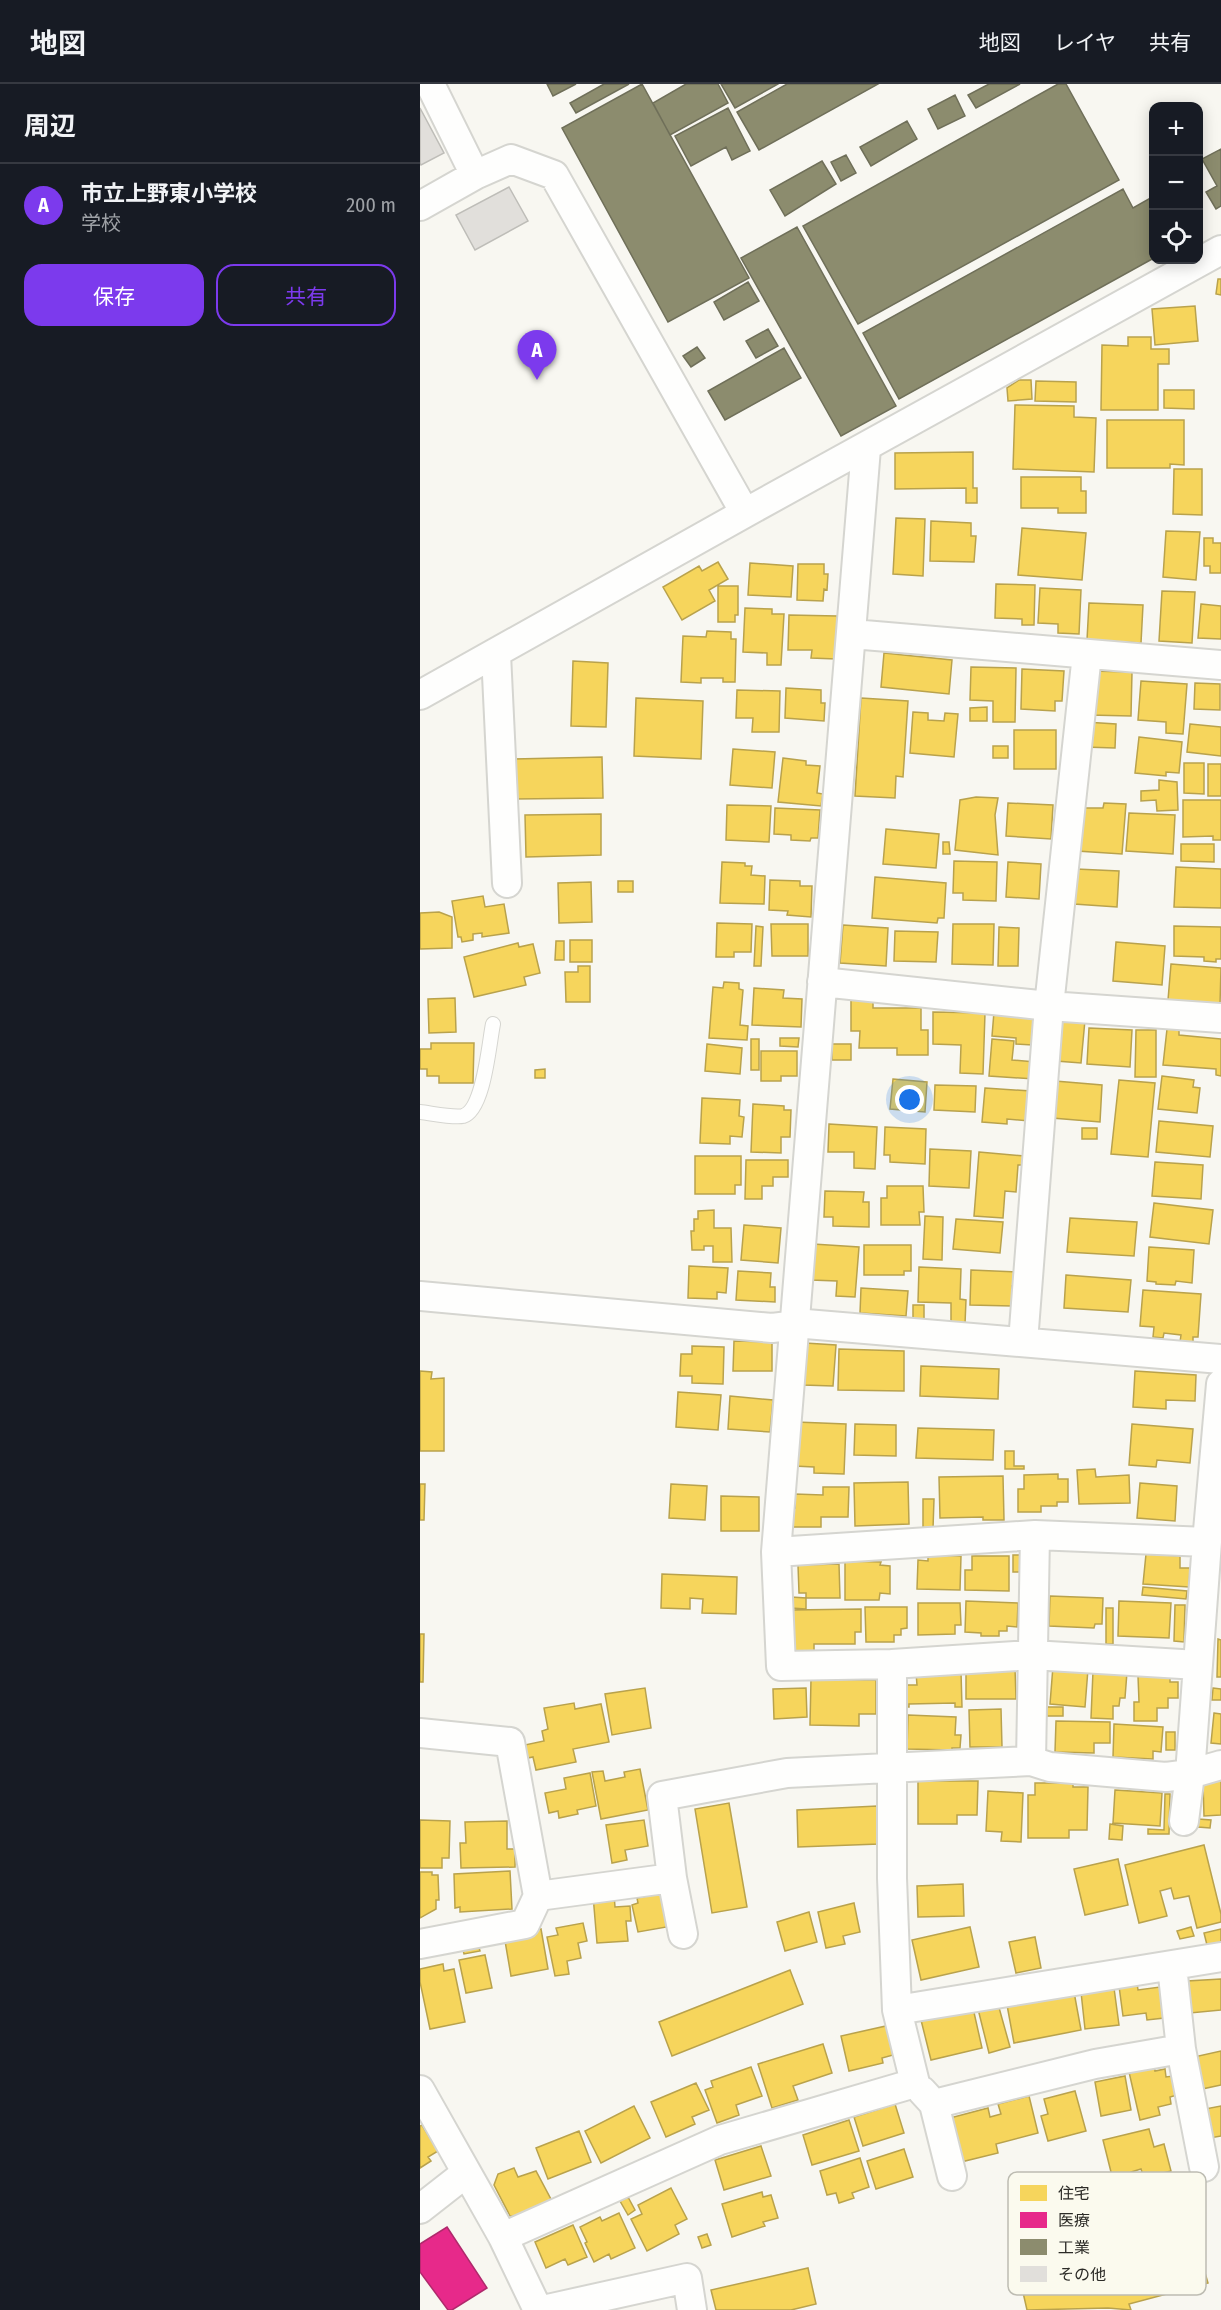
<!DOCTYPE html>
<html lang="ja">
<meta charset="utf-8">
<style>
:root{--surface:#171b24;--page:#242831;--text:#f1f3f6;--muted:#9ea1a6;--line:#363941;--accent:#7c3aed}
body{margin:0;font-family:"Fira Sans Condensed","Noto Sans JP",sans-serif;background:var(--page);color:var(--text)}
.controls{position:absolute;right:18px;top:18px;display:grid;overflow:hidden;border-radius:12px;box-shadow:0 3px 15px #0003}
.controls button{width:54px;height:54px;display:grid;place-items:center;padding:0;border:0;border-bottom:2px solid var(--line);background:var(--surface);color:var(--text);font:30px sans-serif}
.you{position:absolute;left:490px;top:1016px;width:21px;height:21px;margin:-15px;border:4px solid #fff;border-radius:50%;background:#1a73e8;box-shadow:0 0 0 9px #1a73e833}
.badge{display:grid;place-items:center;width:39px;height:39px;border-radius:50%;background:var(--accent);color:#fff;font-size:20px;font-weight:700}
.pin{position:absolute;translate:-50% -50px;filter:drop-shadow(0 2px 3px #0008)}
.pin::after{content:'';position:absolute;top:32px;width:21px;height:18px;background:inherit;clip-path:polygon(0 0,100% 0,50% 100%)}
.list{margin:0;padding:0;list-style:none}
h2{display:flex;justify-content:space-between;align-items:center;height:78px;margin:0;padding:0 24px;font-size:26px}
h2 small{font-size:20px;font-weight:400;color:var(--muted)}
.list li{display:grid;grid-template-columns:39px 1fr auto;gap:18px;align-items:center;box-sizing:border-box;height:84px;padding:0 24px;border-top:2px solid var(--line)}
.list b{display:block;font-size:22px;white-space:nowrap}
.list p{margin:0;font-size:20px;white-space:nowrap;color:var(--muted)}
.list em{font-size:20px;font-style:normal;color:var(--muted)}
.actions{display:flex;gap:12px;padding:18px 24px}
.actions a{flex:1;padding:14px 0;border:2px solid var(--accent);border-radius:18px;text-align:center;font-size:21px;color:var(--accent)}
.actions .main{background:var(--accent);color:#fff}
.icon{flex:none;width:33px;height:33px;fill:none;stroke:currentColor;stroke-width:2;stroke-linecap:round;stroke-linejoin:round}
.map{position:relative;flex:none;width:801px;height:2226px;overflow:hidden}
header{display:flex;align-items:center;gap:36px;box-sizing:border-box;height:84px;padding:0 30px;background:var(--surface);border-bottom:2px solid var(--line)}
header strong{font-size:28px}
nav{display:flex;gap:33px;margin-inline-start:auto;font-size:21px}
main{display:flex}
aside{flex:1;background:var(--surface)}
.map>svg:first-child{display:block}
</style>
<header>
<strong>地図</strong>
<nav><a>地図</a><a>レイヤ</a><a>共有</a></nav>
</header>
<main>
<aside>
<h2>周辺<small></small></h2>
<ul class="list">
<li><span class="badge">A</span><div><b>市立上野東小学校</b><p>学校</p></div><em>200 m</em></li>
</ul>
<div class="actions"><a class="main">保存</a><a>共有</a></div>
</aside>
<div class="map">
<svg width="801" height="2226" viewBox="0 0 801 2226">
<rect width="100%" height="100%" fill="#f8f7f1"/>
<path fill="#f6d55c" stroke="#b9a24c" stroke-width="1.5" d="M798,195H801V211L796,210Z
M775,222L778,257L735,261L732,225Z
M708,253H731V265H749V280H738V326H681L682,261L708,262Z
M599,296H611L612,315L588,317L587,304Z
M616,297L656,298V318L615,317Z
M744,306H774V325L744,324Z
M595,321L654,322V333L676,334L674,388L593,385Z
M687,336H764V381L750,380V384H687Z
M553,368V404H557V419H546V404L475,405V369Z
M754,385H782V431L753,430Z
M601,393H661V407H666V429H638V424H601Z
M476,434L505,435L503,492L473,490Z
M511,437L551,439V452H556L554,478L510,477Z
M602,444L666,449L662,496L598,491Z
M746,447L780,448L776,496L743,493Z
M784,454H793V459H801V489H790V482H784Z
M298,478L308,495L289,506L295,517L262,536L243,503L279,482L282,487Z
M330,479L373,482L371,513L328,511Z
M378,480H404V490H408L407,506L404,505L403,517L377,516Z
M576,500L615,501L614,541H602V535L575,534Z
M298,502H318V531H315V538H298Z
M620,504L661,506L659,550L638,549V540L618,539Z
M742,507L775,508L772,559L739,557Z
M669,519L723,521L721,559L667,556Z
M781,520L801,522V555L778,554Z
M325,524L352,525V530H364L361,581H347V569L323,568Z
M369,531L417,532L416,575L391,574L392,566H368Z
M287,547L311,548V555H316L315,598H303V594H281V599L261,598L263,552L286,553Z
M464,569L532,576L529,610L461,603Z
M153,577L188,579L186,643L151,642Z
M551,583L596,584L595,638H573V617L550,616Z
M602,585L644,587L642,617H635V627L601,625Z
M670,587L712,588L711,632L669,631Z
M721,597L767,600L763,650L746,649V638L718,636Z
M775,599L800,600V626L774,625Z
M366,604L401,606V619H405L404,637L365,634Z
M317,606L360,607L359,648H332L333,634H316Z
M216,614L283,617L281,675L214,672Z
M441,614L488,617L483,693L476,692L475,714L435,712Z
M567,623V637H550V624Z
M493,628L508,629V636L524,637L525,629L538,630L534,673L490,669Z
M665,638L696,640L695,664L664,663Z
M770,640L801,643V672L767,668Z
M594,646H636V685H594Z
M719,653L762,658L759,689L746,688V692L715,689Z
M573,662H588V674H573Z
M313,665L355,668L352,704L310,701Z
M182,673L183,714L94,715V675Z
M363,674L386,677V681L400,682L397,709L403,710L401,722L358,718Z
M764,679H784V710L764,709Z
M788,680H801V712H788Z
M739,696L757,698L758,726L737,727L736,716L721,717V707L739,706Z
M556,713L578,714L575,731L578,771L535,766L540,716Z
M763,716H801V756H793V752L763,753Z
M588,719L633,721L631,755L586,752Z
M684,719L706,720L702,770L657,767L660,724H683Z
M307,721L351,722L349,758L306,756Z
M355,724L400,726L398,754H391L390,757L371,756V751L354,750Z
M709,729L755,731L753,770L706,767Z
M181,730V771L106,773L105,731Z
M466,745L519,750L516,784L463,780Z
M523,758H529L530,770H523Z
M761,760H794V778L761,777Z
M534,777L577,778L576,817L543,816V809H533Z
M302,778L325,779V782H332L331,791L345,792L344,820L300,819Z
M588,778L621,780L619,815L586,813Z
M756,783L801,785V824L754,823Z
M656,785L699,787L697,823L654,820Z
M455,793L526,799L524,834H518L517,839L452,834Z
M350,796L380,797V802H392L391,833L367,831L368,827L349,826Z
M198,797H213V808H198Z
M171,798L172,838L139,839L138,799Z
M63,812L65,823L84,820L89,849L62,853V849L53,850V856L42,858L41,853H38L32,817Z
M19,828L32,833V864L0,865V829Z
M297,839L332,840L331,868H314V873H296Z
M351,840H388V872H352Z
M533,840H574L573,881L532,880Z
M423,841L468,844L466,882L420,879Z
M336,842L343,843L341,882H334Z
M754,842L801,843V875H796V878L784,877V873L754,872Z
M579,843L599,844L598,882H578Z
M475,847L518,848L516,878L474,877Z
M150,856H172V878H150Z
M136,857H144V876H135Z
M696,858L745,862L742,901L693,897Z
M98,859L99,863L113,860L120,889L104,893L106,901L54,913L44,873Z
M751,880L801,884L800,920L748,916Z
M158,882H170V918H146L145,888H158Z
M304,898L319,899V905L323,906L320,941L328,942L327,956L289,954L293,903L303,904Z
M334,904L364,906L363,914L382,915L381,943L332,941Z
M35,914L36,948L9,949L8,915Z
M431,914H453V924H501V946H508V971H477V964H439L440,947H431Z
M513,928L565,929L563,990L540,989L541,961L513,960Z
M574,928L615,931L612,961L596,960V954L572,952Z
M639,934L665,936L661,979L636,977Z
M669,944L712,946L710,983L667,980Z
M747,945L759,946V951L801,955V992L796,991V985L743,981Z
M716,946H736V993H715Z
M360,954H379L378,963L360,962Z
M331,955H339V986H331Z
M572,955L594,957L592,976L615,978L614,995L569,992Z
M11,959H54L53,999H19V992H7V985H0V965H11Z
M287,960L322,964L320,990L285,987Z
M412,960H431V976H412Z
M341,967H377V992H361V997H341Z
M125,985V994H115V986Z
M742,992L774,996L773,1003L780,1004L777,1029L738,1025Z
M473,995L507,998L505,1028L470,1025Z
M699,996L735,999L728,1073L691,1070Z
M635,997L682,1001L680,1038L632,1034Z
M515,1001L556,1002L555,1028L514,1026Z
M565,1004L611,1007L609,1037L587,1035V1040L562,1038Z
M282,1014L320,1016L319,1032L324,1033L322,1053L310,1052V1060L280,1059Z
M333,1020L364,1022V1026H371L370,1053H361V1069L331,1068Z
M739,1037L793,1042L790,1073L736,1068Z
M409,1040L457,1043L455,1085L434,1084V1068H408Z
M465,1043L506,1045L505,1080L470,1078V1071H464Z
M662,1044H677V1055H662Z
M510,1065L551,1067L549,1104L509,1102Z
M559,1068L604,1072L603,1081H598L596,1108L585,1107L583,1134L554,1132Z
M275,1072H321V1101H315V1110H275Z
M326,1076H368V1093H353V1102H342V1115H325Z
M735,1078L783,1081L781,1115L732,1112Z
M467,1102H503L504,1128H499L500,1141H461V1114H467Z
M405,1107L444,1108L443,1118H449V1143L413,1142V1133H404Z
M734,1119L793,1126L789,1160L730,1153Z
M294,1126V1144H311L312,1178H293V1162H284V1166H272L271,1147H274V1135H278V1127Z
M505,1132L523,1133L522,1176L503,1175Z
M650,1134L717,1138L714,1172L647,1168Z
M536,1135L583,1138L580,1169L533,1165Z
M324,1141L361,1144L358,1179L321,1176Z
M393,1160L439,1163L435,1213L416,1212L417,1197L391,1196Z
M444,1161H491V1187H484V1191H444Z
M729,1163L774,1166L772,1199L756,1197L755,1201L736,1200V1198L727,1197Z
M269,1182L308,1184L306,1209L297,1208V1215L268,1214Z
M499,1183L541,1185L540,1215L546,1216L545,1240L531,1239V1219L498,1218Z
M551,1186L598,1188V1202H592V1222L550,1221Z
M318,1187L351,1189L350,1203H355V1218L316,1216Z
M646,1191L711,1196L708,1228L644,1224Z
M441,1204L488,1207L486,1232L440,1229Z
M723,1206L781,1210L778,1253H773V1258H760L761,1251L744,1249L743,1254L733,1253L734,1243L720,1242Z
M493,1221H504V1237H493Z
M314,1257L352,1258V1287H313Z
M385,1259L416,1261L413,1302L383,1301Z
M272,1262L304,1263L303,1300L272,1299V1292H260L261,1270H272Z
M419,1265L484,1267V1307L418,1306Z
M501,1282L579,1285L578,1315L500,1312Z
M0,1287L12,1288L11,1295L24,1294V1367H0Z
M715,1287L776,1291L775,1317L746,1316V1325L713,1323Z
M258,1308L301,1311L298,1346L256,1343Z
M310,1312L353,1316L350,1348L308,1345Z
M376,1338L426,1340L424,1390L394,1389V1383L374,1382Z
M435,1340L476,1341V1372L434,1371Z
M712,1340L773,1345L770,1379L737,1376L736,1383L709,1381Z
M498,1344L574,1346L573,1376L496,1374Z
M585,1367H594V1382H604V1385H585Z
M675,1385L676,1393L709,1391L710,1419L659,1420L657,1386Z
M638,1390V1395H648V1418H637V1422H621V1428H598V1405H604V1391Z
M583,1392L584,1436H563V1433L520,1434L519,1393Z
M488,1398L489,1440L435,1442L434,1399Z
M720,1399L757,1402L755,1437L717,1434Z
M0,1400H5L4,1436H0Z
M251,1400L287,1402L285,1436L249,1434Z
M403,1403H429L428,1433H401V1443H368L369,1424H375V1410L403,1411Z
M301,1412L339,1413V1447H301Z
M503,1415H514L513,1445H503Z
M726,1470L760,1472V1484H770L769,1503L723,1500Z
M508,1471L541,1472L540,1506L497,1505L498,1476L508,1477Z
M593,1471H601L602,1488H593Z
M552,1472H589V1507L545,1506V1486H552Z
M425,1477L461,1478L460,1481L470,1482V1510L460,1509L459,1516H425Z
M419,1480L420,1514H386V1509H379L378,1481Z
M242,1490L317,1493L316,1530L282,1529L283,1515L270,1514V1525L241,1524Z
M723,1503L767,1507L766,1515L722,1511Z
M630,1512L683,1514L682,1540H675L674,1544L629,1542Z
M371,1513L386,1514V1525L371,1524Z
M546,1517L598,1519L597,1543L587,1542V1547H579V1552H561V1549L545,1548Z
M699,1517L751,1519L749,1554L698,1552Z
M498,1519H540L541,1541H535V1550L498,1551Z
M755,1521H765L764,1558L754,1557Z
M445,1523H487V1544L481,1545V1551H474V1558H446Z
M686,1524H693V1560H686Z
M441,1525V1548H435V1560H394V1568H374L373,1526Z
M0,1550H4L3,1598H0Z
M798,1555L801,1556V1593H797Z
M633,1582L668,1585L665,1623L630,1620Z
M546,1584H595L596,1615H546Z
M673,1587L707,1588L705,1614H700L699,1622H693V1635L671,1634Z
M541,1588L542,1623H535V1619L489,1620V1623H482V1601H497L496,1589Z
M718,1592H750V1598H758V1614H748V1624H737V1637H714V1618H719Z
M391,1595L456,1596V1630H439V1642L390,1641Z
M225,1604L231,1644L192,1651L185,1610Z
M386,1604L387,1633L354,1635L353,1605Z
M793,1604L801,1605V1616H792Z
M154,1619L155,1625L181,1620L189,1658L153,1665L156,1678L116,1686L113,1673L103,1675L100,1662L124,1657L122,1647L128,1645L124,1624Z
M627,1623H643V1632H627Z
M581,1625L582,1663H550L549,1626Z
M794,1629L801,1630V1660L791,1659Z
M488,1631L536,1633L535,1651H541L540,1664H532V1666L487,1665Z
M636,1637L690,1638V1659H674V1669L635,1668Z
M694,1640L743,1643L741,1668L733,1667V1675L693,1673Z
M746,1648H755V1666H746Z
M220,1685L228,1726L181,1735L172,1688L183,1687L185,1697L205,1693L204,1688Z
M170,1689L176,1722L157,1726L158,1730L139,1734L138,1727L129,1729L125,1709L146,1705L144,1694Z
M498,1697H558L557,1731H537V1740H498Z
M801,1697V1731L784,1732L783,1698Z
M615,1699H653V1703H668L667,1746H649V1754H608V1711H615Z
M695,1706L742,1709L740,1742L693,1739Z
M568,1707L603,1709L601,1758L581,1757L582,1748L566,1747Z
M745,1710H750L749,1750H728V1745L744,1746Z
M309,1719L327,1823L292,1829L275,1725Z
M457,1722L459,1760L378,1763L377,1726Z
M778,1735L791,1736L790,1744L778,1743Z
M0,1736L30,1737L29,1774H22V1784H0Z
M224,1736L228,1762L205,1766L207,1776L192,1779L186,1741Z
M87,1737V1765H95V1783L41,1784L40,1759H46L45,1738Z
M690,1740L703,1742L702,1756L689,1755Z
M784,1761L801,1830V1838L777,1844L769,1812L754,1815L751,1804L740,1807L747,1832L719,1839L705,1781Z
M698,1775L708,1821L665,1831L654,1785Z
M90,1787L92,1825L40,1828V1823L35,1824L34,1790Z
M0,1788H12V1791H18L19,1816H16V1825L0,1834Z
M543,1800L544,1832L498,1833L497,1802Z
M251,1807L258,1841L218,1848L212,1821L218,1819L217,1814Z
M194,1810L195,1823L210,1822L211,1837H206L208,1857L177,1859L173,1811Z
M434,1819L440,1848L423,1852L425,1860L406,1864L398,1828Z
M389,1828L397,1858L365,1867L357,1838Z
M163,1839L167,1857L158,1859L161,1874L147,1877L149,1890L135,1892L127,1853L138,1851L136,1844Z
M550,1843L559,1883L501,1896L492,1856Z
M771,1843L774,1852L760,1855L757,1847Z
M121,1845L128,1885L91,1892L85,1857L106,1848Z
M801,1845V1858L787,1861L784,1849Z
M615,1853L621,1884L596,1889L589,1858Z
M58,1860L60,1867L44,1870L42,1862Z
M65,1871L72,1904L46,1909L39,1876Z
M23,1880L24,1887L34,1885L45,1938L10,1945L0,1898V1885Z
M370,1886L383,1920L252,1972L239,1938Z
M801,1895V1926L770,1929L767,1897Z
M717,1899L718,1906L740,1903L744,1934L727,1936L726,1929L703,1932L699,1902Z
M694,1904L699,1941L665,1945L661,1908Z
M654,1908L661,1946L594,1959L587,1921Z
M578,1920L590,1963L569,1969L558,1925Z
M553,1924L562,1964L511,1976L501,1936Z
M466,1942L473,1971L462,1974L463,1979L429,1987L421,1952Z
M403,1960L412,1989L373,2002L378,2016L352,2024L338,1980Z
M801,1967V2001L782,2005L774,1973Z
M734,1982L735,1987L745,1985L746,1993L753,1992L757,2011L750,2013L751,2020L738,2023L740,2031L720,2036L709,1988Z
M331,1983L342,2012L316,2021L319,2031L297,2039L285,2006L293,2003L291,1997Z
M705,1992L711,2026L681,2032L675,1998Z
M276,1999L289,2026L272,2033L275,2040L246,2053L231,2018Z
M655,2007L666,2047L628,2057L621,2032L628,2030L624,2015Z
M609,2012L618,2049L576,2060L578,2069L541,2078L530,2034L568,2024L570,2033L581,2030L578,2020Z
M475,2020L484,2049L443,2062L434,2033Z
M214,2022L230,2054L181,2079L165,2047Z
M801,2022V2052L790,2054L785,2025Z
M429,2036L439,2067L392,2081L383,2051Z
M2,2041L18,2067L8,2073L11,2077L0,2084V2042Z
M729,2045L734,2063L744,2060L751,2087L724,2094L721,2085L711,2088L713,2096L694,2100L683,2056Z
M159,2047L171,2078L128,2095L116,2064Z
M341,2062L351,2092L304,2106L295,2076Z
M484,2065L493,2093L456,2105L447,2077Z
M440,2074L449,2103L432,2109L434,2114L419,2119L416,2109L407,2111L400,2087Z
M94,2084L98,2093L116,2087L133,2119L106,2133L90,2132L74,2101L78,2090Z
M251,2104L267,2135L255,2141L259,2150L227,2167L211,2135L222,2130L218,2121Z
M342,2108L343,2113L351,2111L358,2134L343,2138L345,2142L312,2153L302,2120Z
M208,2113L215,2126L208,2131L200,2117Z
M199,2129L215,2164L191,2175L189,2170L174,2178L165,2159L167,2158L160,2143L180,2133L182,2137Z
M153,2141L167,2173L148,2181L145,2175L126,2184L115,2158Z
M287,2150L291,2161L282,2164L278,2153Z
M775,2155L788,2199L709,2220L711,2226L688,2224L607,2226L602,2204Z
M388,2184L396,2220L371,2226H296L291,2206Z"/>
<path fill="#e7298a" stroke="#af2a6c" stroke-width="1.5" d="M27,2143L67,2204L32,2226H28L0,2188V2160Z"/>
<path fill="#8c8c6e" stroke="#6f6f59" stroke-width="1.5" d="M127,0H156L133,12Z
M184,0H209L156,29L150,19Z
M222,0L329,194L248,238L142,44Z
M266,0H298L308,19L250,51L233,19Z
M301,0H358L315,24Z
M367,0H458L339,66L317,28Z
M569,0H600L556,24L548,11Z
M638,0H646L699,96L438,240L383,142Z
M535,11L545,32L518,45L508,25Z
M308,24L330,67L312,76L306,63L271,82L255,52Z
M487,37L497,55L451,82L440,63Z
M801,65V122L796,125L786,108L797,102L782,75Z
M426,71L436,89L421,97L411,78Z
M402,77L416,100L365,132L350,106Z
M703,105L713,124L734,112V174L479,315L443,249Z
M377,143L476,322L421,352L321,174Z
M328,198L339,217L304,236L294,218Z
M348,245L358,262L336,274L326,257Z
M277,263L285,274L271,283L263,272Z
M364,264L381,294L305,336L288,307Z"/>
<path fill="#e1dfdb" stroke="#bebdb8" stroke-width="1.5" d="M0,24L24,69L1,81L0,79Z
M89,103L108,137L55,166L36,131Z"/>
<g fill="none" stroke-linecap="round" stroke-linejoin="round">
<defs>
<path id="lane" d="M0,1028C10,1029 33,1034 43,1032C64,1026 69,959 73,940"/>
<path id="street" d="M10,0L55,91
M0,122L55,91L91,75L134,91L325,429
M432,550L801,581
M76,570L87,799
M0,611L325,429L801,166
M402,898L629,922L801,934
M0,1212L352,1244L386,1240L801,1275
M603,1258L629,922L667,570
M356,1468L615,1451L787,1458
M472,1580L612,1571L778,1581
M0,1649L90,1658L118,1812L252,1794
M611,1677L615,1451
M764,1737L770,1690L787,1458L801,1300
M263,1850L252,1794L242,1712L367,1689L611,1677L630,1683L746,1693L770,1690L801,1681
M0,1860L105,1840L118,1812
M752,1882L761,1965L784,2083
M477,1926L801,1873
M0,2006L83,2153L300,2056L495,1999L477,1926L472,1794V1580L361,1582L356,1468L446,364
M502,2007L514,2020L532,2092
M514,2020L675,1980L761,1965
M0,2125L46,2089
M83,2153L118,2226
M123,2226L267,2194L272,2226"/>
</defs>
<use href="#lane" stroke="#d5d5d0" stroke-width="16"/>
<use href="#street" stroke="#d5d5d0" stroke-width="32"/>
<use href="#lane" stroke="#fefefd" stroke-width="14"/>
<use href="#street" stroke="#fefefd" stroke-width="28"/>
</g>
<rect x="588" y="2088" width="198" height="123" rx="9" fill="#fbfaee" stroke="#bdbcb2" stroke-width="1.5"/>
<rect x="600" y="2101" width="27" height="16" fill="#f6d55c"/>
<rect x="600" y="2128" width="27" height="16" fill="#e7298a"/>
<rect x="600" y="2155" width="27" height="16" fill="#8c8c6e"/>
<rect x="600" y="2182" width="27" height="16" fill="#e1dfdb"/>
<g font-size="16" fill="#2c2b27">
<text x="638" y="2115">住宅</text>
<text x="638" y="2142">医療</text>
<text x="638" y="2169">工業</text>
<text x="638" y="2196">その他</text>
</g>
</svg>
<div class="controls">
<button>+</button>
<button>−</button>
<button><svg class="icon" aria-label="locate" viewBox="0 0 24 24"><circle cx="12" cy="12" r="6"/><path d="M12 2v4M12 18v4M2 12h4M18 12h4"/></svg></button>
</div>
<div class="you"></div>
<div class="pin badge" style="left:117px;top:296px">A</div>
</div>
</main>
